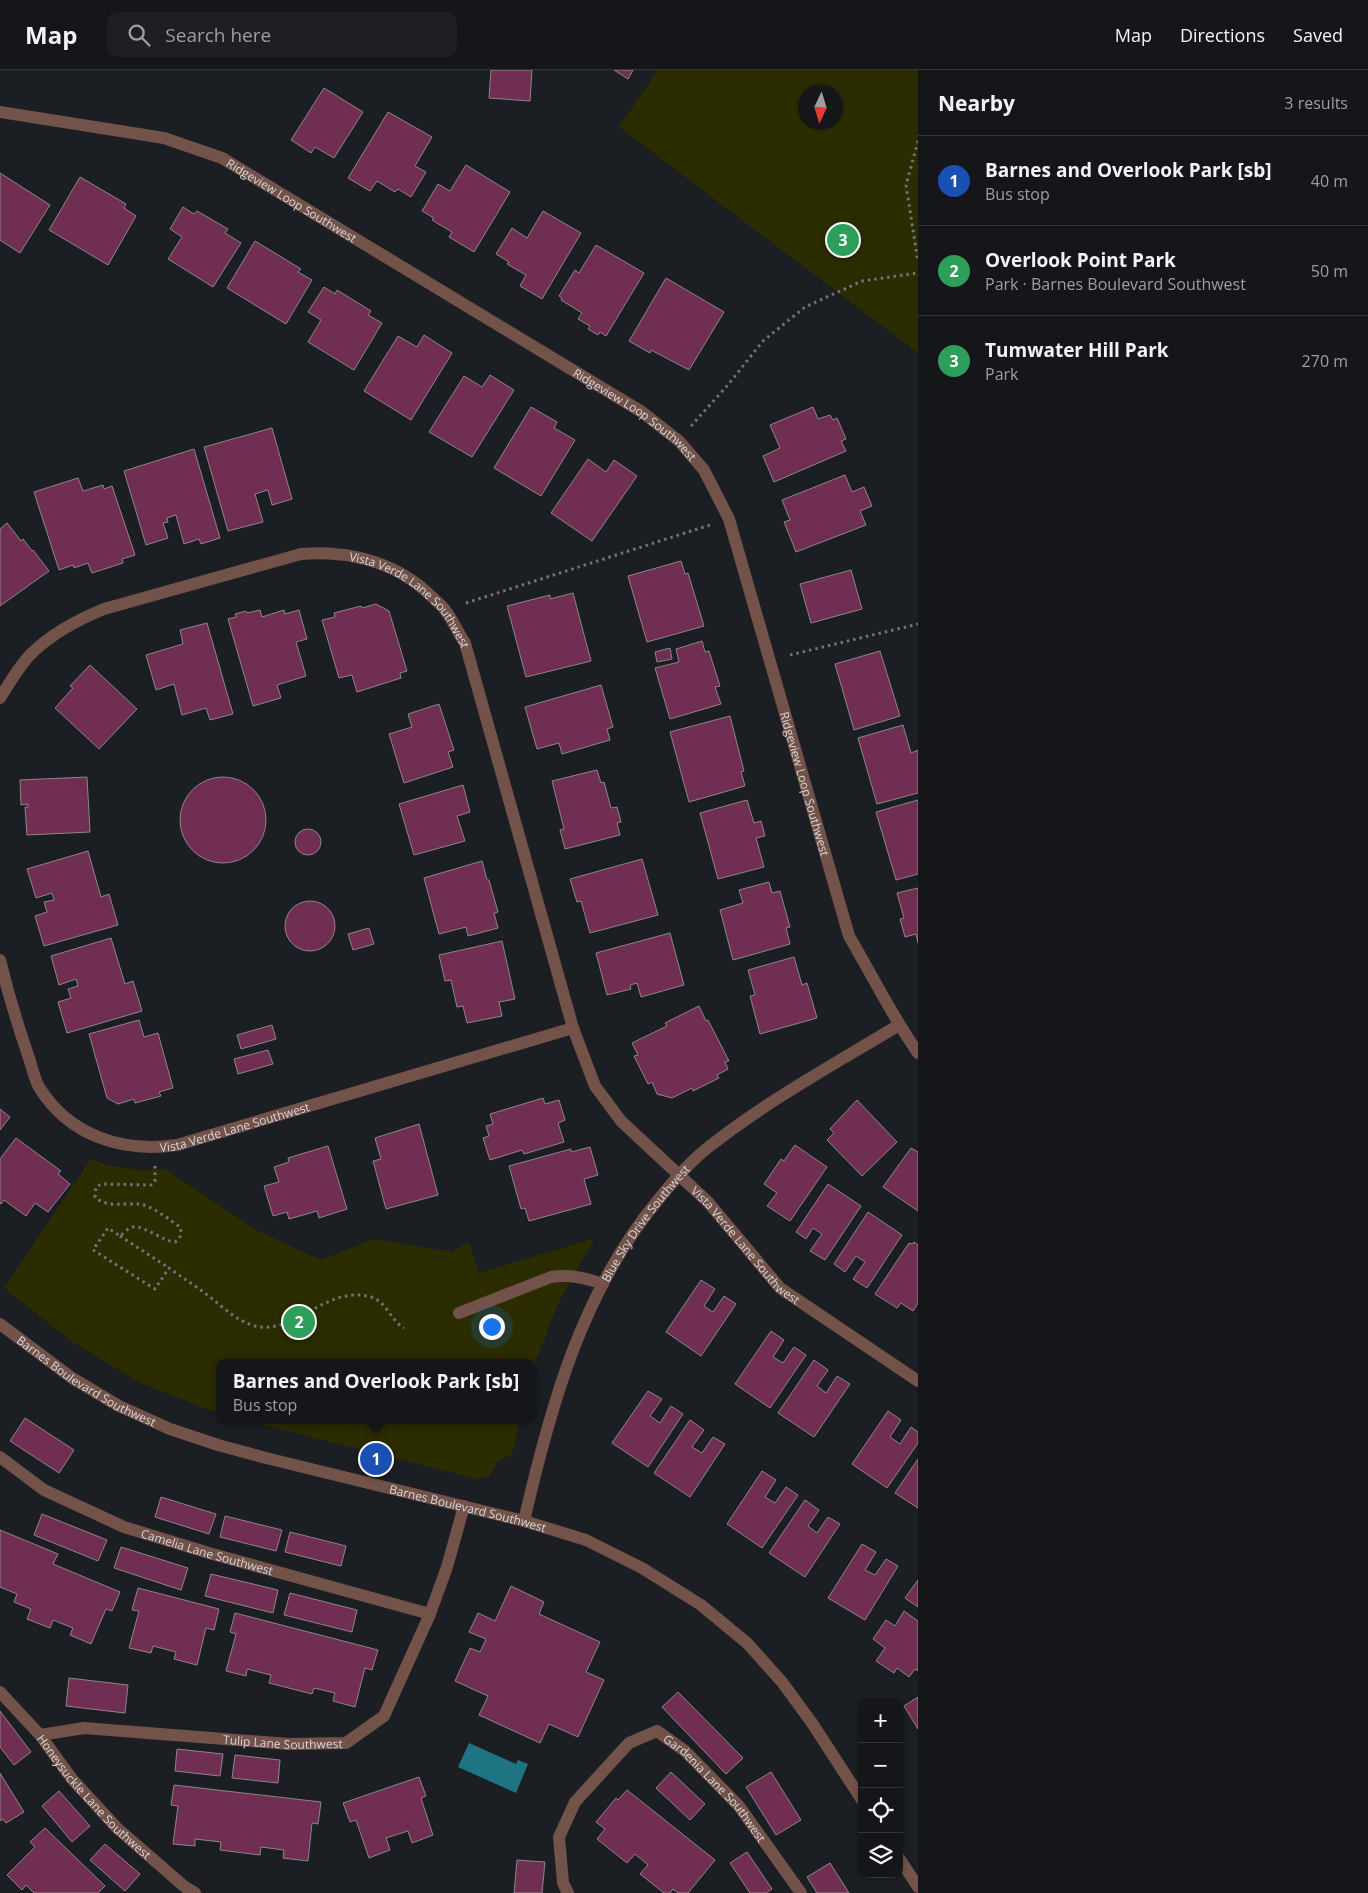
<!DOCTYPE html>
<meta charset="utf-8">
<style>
:root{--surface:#14161a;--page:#1d1f23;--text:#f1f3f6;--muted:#9d9fa2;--line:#333539;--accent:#f29aac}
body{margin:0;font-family:"Open Sans",sans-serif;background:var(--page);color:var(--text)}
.controls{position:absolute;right:15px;bottom:15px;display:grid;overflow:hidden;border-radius:10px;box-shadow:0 1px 4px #0004}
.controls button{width:45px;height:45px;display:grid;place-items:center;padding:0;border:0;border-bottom:1px solid var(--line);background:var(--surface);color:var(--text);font:25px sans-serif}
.compass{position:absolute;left:798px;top:15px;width:45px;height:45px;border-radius:50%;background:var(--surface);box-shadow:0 1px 4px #0004;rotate:184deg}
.you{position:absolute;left:491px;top:1256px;width:18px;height:18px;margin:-12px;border:4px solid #fff;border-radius:50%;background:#1a73e8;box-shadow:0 0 0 8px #1a73e833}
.badge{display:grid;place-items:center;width:32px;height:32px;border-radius:50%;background:var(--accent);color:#fff;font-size:16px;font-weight:700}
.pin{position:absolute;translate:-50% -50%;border:2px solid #fff;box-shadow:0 1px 5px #0006}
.popup{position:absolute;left:216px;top:1289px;width:320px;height:65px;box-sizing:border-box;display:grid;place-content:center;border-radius:10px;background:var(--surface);filter:drop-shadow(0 1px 4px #0005);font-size:16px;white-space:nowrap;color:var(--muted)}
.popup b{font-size:19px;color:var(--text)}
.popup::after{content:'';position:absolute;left:50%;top:100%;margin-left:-10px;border:10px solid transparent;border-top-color:var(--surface)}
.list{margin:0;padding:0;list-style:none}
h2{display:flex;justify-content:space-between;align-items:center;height:65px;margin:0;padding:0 20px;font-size:21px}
h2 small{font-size:16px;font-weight:400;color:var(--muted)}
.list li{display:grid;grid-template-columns:32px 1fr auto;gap:15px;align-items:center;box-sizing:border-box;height:90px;padding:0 20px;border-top:1px solid var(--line)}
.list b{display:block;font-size:19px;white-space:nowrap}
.list p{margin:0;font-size:16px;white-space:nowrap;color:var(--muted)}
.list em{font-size:16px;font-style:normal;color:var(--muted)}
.icon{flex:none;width:28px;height:28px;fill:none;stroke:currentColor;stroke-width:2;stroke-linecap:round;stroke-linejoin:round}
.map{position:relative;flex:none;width:918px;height:1823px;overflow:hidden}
header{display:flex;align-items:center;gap:30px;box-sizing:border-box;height:70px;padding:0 25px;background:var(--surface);border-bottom:1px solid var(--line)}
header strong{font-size:24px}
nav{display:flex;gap:28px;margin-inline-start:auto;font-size:18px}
.search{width:350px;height:45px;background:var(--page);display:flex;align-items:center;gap:12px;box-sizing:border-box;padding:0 18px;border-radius:10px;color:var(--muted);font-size:19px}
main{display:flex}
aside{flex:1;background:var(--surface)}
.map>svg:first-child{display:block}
</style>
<header>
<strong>Map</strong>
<div class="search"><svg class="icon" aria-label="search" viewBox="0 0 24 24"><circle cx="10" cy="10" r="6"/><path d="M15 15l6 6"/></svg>Search here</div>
<nav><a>Map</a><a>Directions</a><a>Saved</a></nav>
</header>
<main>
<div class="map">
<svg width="918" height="1823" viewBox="0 0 918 1823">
<rect width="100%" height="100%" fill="#1b1e23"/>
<path fill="#2b2c00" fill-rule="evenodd" d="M658,0H918V283L619,57ZM806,22H836V52H806Z
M91,1089L111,1096L141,1100L165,1099L256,1160L321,1190L373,1169L451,1182L469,1172L479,1203L595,1168L559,1232L532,1301V1293H220V1344L140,1313L71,1271L4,1218Z
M243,1350H520L512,1384L497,1392L491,1405L478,1409Z"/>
<path fill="#1f7483" d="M469,1673L516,1694L518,1690L528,1694L516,1723L458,1697Z"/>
<path fill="#702f52" stroke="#8d8689" d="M491,0H532L530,31L489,28Z
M614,0H633L628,9Z
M324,18L363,42L334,88L315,77L311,83L291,70Z
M388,42L432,67L415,96L426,102L411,127L398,119L395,122L377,111L370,121L348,108Z
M466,95L510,122L474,182L449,167L452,162L432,150L434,148L422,141L438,114L450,121Z
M0,103L50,135L20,183L0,170Z
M80,107L126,134L124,138L136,146L108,195L49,160Z
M183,137L194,144L197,141L228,159L225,163L241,173L213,217L168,189L182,167L170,159Z
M543,141L581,163L542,229L520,216L526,205L507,194L509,192L496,184L512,158L527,168Z
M255,171L301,199L298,202L312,210L286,254L227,218Z
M596,175L644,203L606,266L600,262L598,265L588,259L590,256L578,249L582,243L561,230L562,228L559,226L575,200L579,203Z
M666,208L724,242L689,300L651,280L650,283L629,271Z
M324,217L335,224L337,220L371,241L368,245L382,253L354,300L308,272L321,250L308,242Z
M424,265L452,283L411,350L364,321L398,266L417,277Z
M490,305L514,320L472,387L429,362L464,306L482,317Z
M531,337L557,352L554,358L575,370L541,426L494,398Z
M813,337L818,349L830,345L833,350L837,348L846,369L841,371L846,381L774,412L763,386L780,378L770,355Z
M272,358L292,429L272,435L268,420L255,424L263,452L228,461L204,377Z
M194,379L220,468L201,474L199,469L184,474L176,445L167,448L168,452L163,453L168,468L146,475L124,401Z
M588,389L606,402L614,390L637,406L592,471L551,443Z
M845,405L852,422L864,417L872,436L860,441L866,455L796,482L784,452L790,450L782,430Z
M78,408L83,421L103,415L104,419L112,416L135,485L122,489L123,493L92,503L88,493L74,498L73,495L59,500L34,422Z
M7,453L21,471L23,469L32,481L33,480L49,501L0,536V459Z
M681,491L685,504L688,503L704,556L647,572L628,506Z
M851,500L862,539L811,553L800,514Z
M573,523L591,591L526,607L507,536L550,525V529Z
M376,534L389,541L407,601L400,603L401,608L357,622L352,605L339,608L322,550L335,547L334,543L361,536L362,538Z
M260,540L262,547L284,540L285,544L299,540L307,569L296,572L306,606L277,615L281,628L253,636L228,549L236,547L235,544L246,541L247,543Z
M207,553L233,644L210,650L206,638L182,645L174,614L156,620L146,585L183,574L180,560Z
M702,571L705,582L709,581L720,616L715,617L721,634L670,649L655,598L679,592L676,579Z
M670,578L672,589L657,592L655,582Z
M880,581L900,646L854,660L835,594Z
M90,595L137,639L99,679L55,638L73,618L70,616Z
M601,615L613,657L607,659L610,670L562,684L559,673L537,679L525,637Z
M439,634L454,680L448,682L453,697L404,713L389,664L412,657L408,644Z
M730,646L744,701L741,702L745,716L689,732L670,662Z
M903,655L911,683L918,680V723L877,734L858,668Z
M597,700L601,713L604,712L611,738L617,737L621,752L617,753L620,765L565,779L560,760L564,759L552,711Z
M180 750a43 43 0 1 1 86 0a43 43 0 1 1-86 0Z
M87,707L90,762L27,765L25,737H28V734L21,735L20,710Z
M463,715L470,742L457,746L465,771L414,785L399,734Z
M747,730L754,753L761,751L765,766L756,768L764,797L718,809L700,743Z
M918,730V804L896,810L876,742Z
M295 772a13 13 0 1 1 26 0a13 13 0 1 1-26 0Z
M88,781L101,827L109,824L118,855L44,876L35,846L47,842L44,832L54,830L52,823L36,828L27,799Z
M642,789L658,845L590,863L581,831L577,832L570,809Z
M482,791L487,810H489L498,842L494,843L498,858L468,866L466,857L439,864L424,808Z
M769,812L772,823L780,821L790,857L786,858L790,874L733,890L720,840L743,833L739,820Z
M918,818V873L916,864L905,867L900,849L904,848L897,823Z
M285 856a25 25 0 1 1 50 0a25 25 0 1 1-50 0Z
M369,858L374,874L353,880L348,864Z
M670,863L684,915L641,927L637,913L630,915L631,919L607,925L596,883Z
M111,868L125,914L133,911L142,941L67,963L58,932L71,928L68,919L78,916L76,909L59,915L51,886Z
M502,871L515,929L499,932L502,946L467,953L463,936L457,937L451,910L445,911L439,885Z
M794,887L802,915L807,913L817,948L760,964L750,926L755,925L748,900Z
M699,936L706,951L708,950L729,991L725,992L728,999L717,1005L719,1008L693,1021L692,1018L672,1028L657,1024L652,1012L648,1014L634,986L638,985L632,973L667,956L665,953Z
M139,950L144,967L158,963L173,1018L159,1022L161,1026L135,1033L134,1029L118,1034L107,1028L89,964Z
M272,955L276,969L241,979L237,965Z
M268,980L273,994L238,1004L234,989Z
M543,1028L545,1034L559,1030L565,1050L558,1053L564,1072L524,1084L522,1080L490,1090L483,1068L489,1066L486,1056L493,1054L490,1044Z
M857,1030L897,1072L862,1106L827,1070L834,1063L830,1059Z
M0,1039L10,1047L0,1060Z
M419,1054L438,1125L386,1139L373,1091L381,1089L375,1068Z
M16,1068L61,1101L58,1104L70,1114L48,1142L35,1133L26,1146L4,1130L1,1134L0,1133V1089Z
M795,1075L827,1097L790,1151L767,1136L777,1123L764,1114L781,1089L784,1091Z
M328,1076L347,1139L319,1148L317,1141L289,1149L287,1142L273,1146L264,1116L279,1112L274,1097L289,1092L288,1088Z
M590,1077L598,1105L584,1109L591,1134L529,1151L525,1138L521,1139L509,1096L571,1079V1082Z
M911,1078L918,1082V1141L883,1117Z
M828,1114L861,1136L825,1190L810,1181L822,1164L813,1158L806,1169L796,1162Z
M868,1142L902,1165L867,1218L853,1209L865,1192L856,1186L845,1202L834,1194Z
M914,1172L918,1175V1233L913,1241L901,1233L897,1238L875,1224L909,1173L912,1174Z
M701,1210L715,1219L704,1236L713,1242L724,1226L736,1234L701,1286L666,1262Z
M771,1261L784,1270L773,1287L783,1293L794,1277L806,1285L770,1338L735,1314Z
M814,1290L828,1300L817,1316L826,1323L837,1306L850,1314L814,1367L778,1343Z
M648,1321L662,1329L650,1346L660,1353L671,1336L683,1344L648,1397L612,1373Z
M888,1341L901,1350L890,1367L900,1374L911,1357L918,1362V1373L887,1418L852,1394Z
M25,1348L74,1380L59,1403L10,1371Z
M690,1350L704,1360L692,1377L702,1383L713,1367L725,1374L690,1427L654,1403Z
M918,1389V1438L895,1423Z
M762,1401L776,1410L765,1427L775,1433L786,1417L798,1425L762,1478L727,1454Z
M161,1427L216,1444L209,1464L155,1447Z
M805,1430L819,1440L808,1456L817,1463L828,1447L840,1454L805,1507L769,1483Z
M42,1444L107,1470L98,1491L34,1465Z
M225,1446L282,1460L276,1481L220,1467Z
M0,1460L58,1484L53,1494L120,1522L112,1541L106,1539L91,1574L70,1565L73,1558L53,1550L50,1558L27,1549L31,1539L14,1532L17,1524L0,1517Z
M290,1462L346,1476L341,1496L285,1482Z
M862,1474L876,1482L865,1500L875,1505L886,1489L898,1496L865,1550L828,1528Z
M121,1477L188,1498L181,1520L114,1498Z
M211,1504L278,1520L273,1543L205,1526Z
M918,1510V1537L905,1528Z
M511,1516L544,1532L539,1544L600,1572L586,1602L604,1610L578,1667L549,1654L540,1673L479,1645L488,1626L455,1611L470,1578L480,1582L486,1569L469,1562L478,1543L495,1551Z
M138,1518L219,1539L214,1560L206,1558L197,1595L174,1589L176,1582L153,1576L151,1583L129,1578L139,1541L132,1540Z
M290,1523L357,1540L352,1562L284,1545Z
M904,1541L918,1551V1601L915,1599L909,1607L897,1598L894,1603L876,1591L885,1578L873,1569L886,1550L895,1556Z
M235,1543L378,1580L372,1600L365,1598L355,1637L333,1631L335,1623L314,1618L312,1624L269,1613L271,1605L247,1599L246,1606L226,1601L236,1564L230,1562Z
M69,1608L128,1615L125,1643L66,1636Z
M678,1622L743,1688L726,1704L662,1637Z
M918,1627V1659L904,1636Z
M0,1641L31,1682L14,1695L0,1677Z
M177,1679L223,1684L220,1706L175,1701Z
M235,1685L280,1690L278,1713L232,1708Z
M671,1702L705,1734L690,1750L656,1718Z
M771,1702L801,1750L776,1765L746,1717Z
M0,1703L24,1742L6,1753L3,1749L0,1751Z
M419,1707L426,1726L421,1728L433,1765L412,1773L408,1761L386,1768L390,1780L369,1788L356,1750L350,1752L343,1733Z
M174,1715L321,1732L318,1754L312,1753L308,1791L283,1788L284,1780L261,1777L260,1785L220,1780L221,1772L195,1769V1776L173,1774L178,1736L171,1735Z
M627,1720L715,1790L688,1823H678L673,1819L670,1823H664L640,1804L648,1795L635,1784L627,1793L597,1769L605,1759L596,1752L616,1728L618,1730Z
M59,1721L90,1756L72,1772L42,1736Z
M45,1758L105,1816L98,1823H34L26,1815L22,1820L7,1805L35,1777L30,1772Z
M105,1774L140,1804L125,1821L90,1790Z
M747,1782L772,1819L766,1823H750L730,1793Z
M517,1790L545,1792L542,1823H514Z
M830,1793L849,1823H817L807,1807Z"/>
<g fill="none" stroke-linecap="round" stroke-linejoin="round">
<path stroke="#727478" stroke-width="3" stroke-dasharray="2.5 4" stroke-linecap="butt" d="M918,71L906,115L918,192
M691,356L727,316L763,271L805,237L862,211L918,203
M466,533L710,455
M790,585L918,554
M155,1096V1111L151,1115L101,1114L96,1117L95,1127C106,1138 124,1133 139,1134C151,1135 170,1150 180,1157C182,1163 181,1168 175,1172C162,1171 140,1152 130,1158C126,1160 123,1164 120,1166L108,1158L93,1180L155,1219L169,1198C183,1208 197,1217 210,1227C224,1238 237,1251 255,1256C294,1266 327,1214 371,1227C386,1231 391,1251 404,1258
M120,1166L169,1198"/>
<g stroke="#725249" stroke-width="12">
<path id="s1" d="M0,42L164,68L222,88L642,342L679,371L704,400L729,449L849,866C872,905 892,946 918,983"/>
<path id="s2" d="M0,628C9,614 19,596 31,584C52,563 77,550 104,539L301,484C349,480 397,492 432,527C436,531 442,535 445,540C453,550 458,563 465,573L573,958L595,1016L621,1051L708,1132L780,1218L918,1311"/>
<path id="s3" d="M0,890C8,923 18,956 29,988C32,997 34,1008 39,1017C69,1066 123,1083 177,1075L573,958"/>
<path d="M459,1243L551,1207C570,1204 585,1208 603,1214"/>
<path id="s4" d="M0,1254L72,1308L119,1336L170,1359L218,1375L266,1388L524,1451L586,1470L642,1498L701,1535L747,1573L782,1612L812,1653L862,1730"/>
<path id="s5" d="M0,1387L44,1420L124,1457L209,1483L430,1544"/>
<path id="s6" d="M524,1451C550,1338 582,1221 658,1130C675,1109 692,1089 714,1073C772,1028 836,993 899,955"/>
<path id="s7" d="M0,1622L40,1665L72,1709L117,1758L185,1817L195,1823"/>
<path id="s8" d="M40,1665L84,1658L289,1674L346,1673L384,1646L430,1544L447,1497L464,1436"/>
<path d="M899,1788L918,1817"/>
<path id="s9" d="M568,1823L563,1813L559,1767L575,1732L629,1673L657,1661L685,1681L739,1736L801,1823"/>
</g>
</g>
<g text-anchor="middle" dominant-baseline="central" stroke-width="5" stroke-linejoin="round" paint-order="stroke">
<g font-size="12" fill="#d7d8dc" stroke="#1b1e23">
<text stroke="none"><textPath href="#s1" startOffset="309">Ridgeview Loop Southwest</textPath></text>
<text stroke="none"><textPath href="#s1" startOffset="714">Ridgeview Loop Southwest</textPath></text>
<text stroke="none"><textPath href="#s2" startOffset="471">Vista Verde Lane Southwest</textPath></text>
<text stroke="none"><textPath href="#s1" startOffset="1134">Ridgeview Loop Southwest</textPath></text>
<text stroke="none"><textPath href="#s3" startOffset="352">Vista Verde Lane Southwest</textPath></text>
<text stroke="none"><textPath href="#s6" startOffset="325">Blue Sky Drive Southwest</textPath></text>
<text stroke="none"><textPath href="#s2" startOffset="1226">Vista Verde Lane Southwest</textPath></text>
<text stroke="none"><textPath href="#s4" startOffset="104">Barnes Boulevard Southwest</textPath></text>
<text stroke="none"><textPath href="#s4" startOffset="509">Barnes Boulevard Southwest</textPath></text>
<text stroke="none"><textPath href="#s5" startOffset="230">Camelia Lane Southwest</textPath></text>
<text stroke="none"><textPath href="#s8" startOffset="244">Tulip Lane Southwest</textPath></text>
<text stroke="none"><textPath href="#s9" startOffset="288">Gardenia Lane Southwest</textPath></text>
<text stroke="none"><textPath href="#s7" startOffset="141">Honeysuckle Lane Southwest</textPath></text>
</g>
</g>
</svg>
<div class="controls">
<button>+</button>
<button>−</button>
<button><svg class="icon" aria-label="locate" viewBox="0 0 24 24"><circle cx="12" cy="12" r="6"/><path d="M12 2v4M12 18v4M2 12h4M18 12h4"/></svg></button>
<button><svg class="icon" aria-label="layers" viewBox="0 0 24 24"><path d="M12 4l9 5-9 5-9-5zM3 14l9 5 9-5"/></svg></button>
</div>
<svg class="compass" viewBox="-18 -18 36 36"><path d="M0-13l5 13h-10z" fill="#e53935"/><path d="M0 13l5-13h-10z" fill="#9d9fa2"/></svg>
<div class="you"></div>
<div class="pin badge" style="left:376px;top:1389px;background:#1a4fb4">1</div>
<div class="popup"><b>Barnes and Overlook Park [sb]</b>Bus stop</div>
<div class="pin badge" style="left:299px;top:1252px;background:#2e9e5b">2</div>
<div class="pin badge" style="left:843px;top:170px;background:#2e9e5b">3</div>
</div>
<aside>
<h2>Nearby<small>3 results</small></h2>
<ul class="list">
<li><span class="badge" style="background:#1a4fb4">1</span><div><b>Barnes and Overlook Park [sb]</b><p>Bus stop</p></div><em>40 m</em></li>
<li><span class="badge" style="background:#2e9e5b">2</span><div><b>Overlook Point Park</b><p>Park · Barnes Boulevard Southwest</p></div><em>50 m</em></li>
<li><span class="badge" style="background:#2e9e5b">3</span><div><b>Tumwater Hill Park</b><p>Park</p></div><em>270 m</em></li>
</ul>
</aside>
</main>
